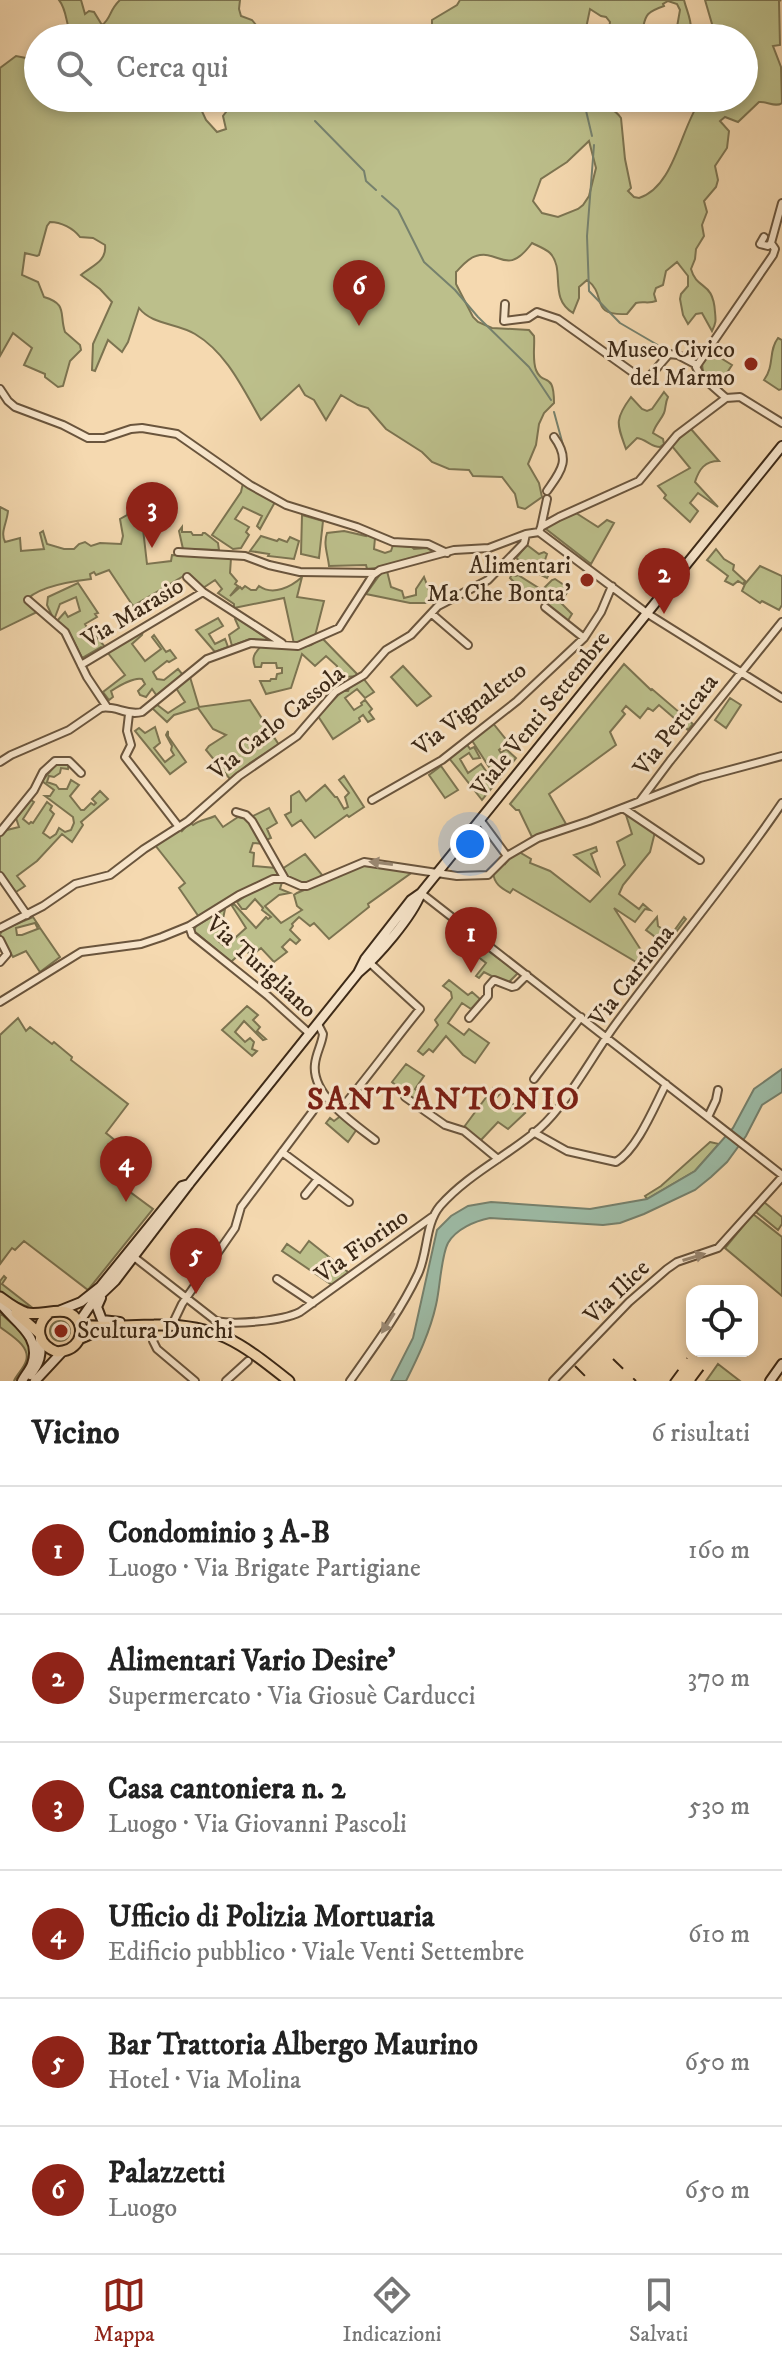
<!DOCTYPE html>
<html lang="it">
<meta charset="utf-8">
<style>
:root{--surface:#fff;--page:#f6f6f6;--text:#222;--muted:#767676;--line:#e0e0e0;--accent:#8f2418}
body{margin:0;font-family:"IM FELL DW Pica",serif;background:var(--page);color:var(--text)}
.controls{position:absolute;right:24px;bottom:24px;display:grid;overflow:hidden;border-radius:16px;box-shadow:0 4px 12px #0003}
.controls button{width:72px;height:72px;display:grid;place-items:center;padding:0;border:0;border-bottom:2px solid var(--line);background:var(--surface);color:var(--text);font:40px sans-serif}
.you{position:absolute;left:470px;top:844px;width:28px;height:28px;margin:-20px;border:6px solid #fff;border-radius:50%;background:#1a73e8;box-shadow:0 0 0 12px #1a73e833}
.badge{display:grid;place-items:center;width:52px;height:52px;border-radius:50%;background:var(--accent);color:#fff;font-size:26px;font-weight:700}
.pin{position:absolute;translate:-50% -66px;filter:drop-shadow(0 2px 4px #0008)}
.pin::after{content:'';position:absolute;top:42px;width:28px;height:24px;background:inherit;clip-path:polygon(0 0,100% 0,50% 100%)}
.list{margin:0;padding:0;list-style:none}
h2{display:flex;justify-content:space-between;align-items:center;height:104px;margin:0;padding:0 32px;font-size:34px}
h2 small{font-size:26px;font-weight:400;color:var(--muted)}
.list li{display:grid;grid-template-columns:52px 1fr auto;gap:24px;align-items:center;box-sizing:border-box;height:128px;padding:0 32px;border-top:2px solid var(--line)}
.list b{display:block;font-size:30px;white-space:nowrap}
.list p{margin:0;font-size:26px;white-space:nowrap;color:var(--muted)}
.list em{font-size:26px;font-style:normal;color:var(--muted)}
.icon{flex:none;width:44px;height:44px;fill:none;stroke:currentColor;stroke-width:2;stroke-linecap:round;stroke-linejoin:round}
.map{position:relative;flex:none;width:782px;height:1381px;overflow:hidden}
.search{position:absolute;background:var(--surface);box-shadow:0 4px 12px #0003;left:24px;right:24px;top:24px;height:88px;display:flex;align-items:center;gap:20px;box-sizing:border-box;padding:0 28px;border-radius:44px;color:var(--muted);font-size:30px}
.sheet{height:872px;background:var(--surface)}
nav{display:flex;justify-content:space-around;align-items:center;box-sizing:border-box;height:112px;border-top:2px solid var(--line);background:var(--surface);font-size:22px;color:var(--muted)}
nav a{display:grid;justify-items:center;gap:4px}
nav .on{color:var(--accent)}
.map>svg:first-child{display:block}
</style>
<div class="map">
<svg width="782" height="1381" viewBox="0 0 782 1381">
<rect width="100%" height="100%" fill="#f5d9b0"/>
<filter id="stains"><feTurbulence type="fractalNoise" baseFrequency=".0025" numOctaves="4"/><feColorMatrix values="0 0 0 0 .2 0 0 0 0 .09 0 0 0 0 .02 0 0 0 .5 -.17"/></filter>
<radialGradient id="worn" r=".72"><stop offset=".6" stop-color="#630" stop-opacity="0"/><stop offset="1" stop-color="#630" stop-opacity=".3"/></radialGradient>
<path fill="#bcbf8b" stroke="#7c7451" stroke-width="2" fill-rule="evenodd" d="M59,0H81L85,14L89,11L94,12L102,25C111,19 109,10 120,0H240L239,9L241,16L252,20L260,30L257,38H73C65,26 68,11 59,0Z
M460,0H684C687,12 692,20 691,32L688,34L678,30L677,27L680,10L677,4L668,1L663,4L664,6C641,14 647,17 640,38H611L608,36L610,22L606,17L601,16L590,9L584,38H438L432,27V20L457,5Z
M705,0H781L779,1L780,45L773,46L781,67L782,103C776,108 767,101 759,102L738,122L725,117L720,121L729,131L727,148L715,166L718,180L716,187L704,201L707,212L702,225L704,236L696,249L695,259L691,269C697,291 713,280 715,312C716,321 716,323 712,331L702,313L696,314L688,324L683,315L680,299L681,294L688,286V276L677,262L666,271L663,285L656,288L654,294L656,301C649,304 643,301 636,303L627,314C588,316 608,295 587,280L579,287V298L573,313C548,298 566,270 550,253C546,249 538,246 532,243C506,278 500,249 476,256C468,258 461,267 456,272V284L473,317L478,322L492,328L529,330L534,336C535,346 532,359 536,370C543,387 554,370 554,403L544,413L539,424L536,445L528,464L539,483L542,497L525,509L518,507L515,494L502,477L473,476L469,470L449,469L432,462L422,452L386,429L368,408L358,405L341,395L326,420L314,400L305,395L299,385L261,420C243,389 227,353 195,334C177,323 152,325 139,308L128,342L122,352L108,340L95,371L92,370L93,344L112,302L100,289L81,275C91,266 107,262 105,245L93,238L80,237C73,228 61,222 50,222L47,226L39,255L37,256L25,253L22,275L38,282L44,297C68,304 59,314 65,332L80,345L81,350L70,361L63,386L58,387L45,377V374L24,365L32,348L13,333L0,356V68L16,56L26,58L38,67V98H192L190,102L200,107L206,120L217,132L226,129L223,116L226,112L225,101L227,98H591V102C602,103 615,109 621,118L625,159L631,188L628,191L634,197L639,198C675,187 681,125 702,98H744V38H713L712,24ZM589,141L596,168L589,196L583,205L578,209L558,217L542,213L533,201L541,179L567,162Z
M297,26L317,27L318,38H297Z
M778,338L782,340V389L779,390L764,380C775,365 768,351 778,338Z
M711,352L732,365L723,379L718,376L715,381L703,372L702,364Z
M664,392L668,397C665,403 666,408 664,413C661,420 655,425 653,433L663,439L664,444L660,447C651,447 646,439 637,438L626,449C617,424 614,420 631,397L642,409L647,411L652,409Z
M691,429L719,461C705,461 699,469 695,482L718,507L698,493L690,503L698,511L690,522L664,498L666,495L658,486L690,468L671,445Z
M243,483L275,502L260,529L257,526L262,516L243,507L235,519L249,527L246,532L249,535L241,548L233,549L212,535L241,492Z
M0,507L8,511C7,523 0,532 5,542L20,538L21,551L44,549L40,533L43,531L47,544L64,549H74L79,544L85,542L91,546L100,543L121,544L123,536L120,519L127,515L129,507L140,514L153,512L158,518L157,521L147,523L143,529L147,564L171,561L172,555L231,558L230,573L237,581L235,584L238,586L230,596L240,587L242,589L245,586L251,590H256L259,586C273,596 291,587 302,577L297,597L324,601L315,636L294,644L284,598L234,608V604L218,593L222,589L215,580L203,588L187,574L133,606L109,570L96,575L94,572L90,574L91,579C74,581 36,586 25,602L37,612L0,630Z
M576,513L598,527L607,520L614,523L591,564L546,529L549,525Z
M302,515L323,521L319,558L301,554Z
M182,527V532H191L193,535H202L203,533H205L218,543L219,550L183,549L179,531Z
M344,531L366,536L367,534L375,538L374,549L385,553L391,551L393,545L412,547L414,549L427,548L435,553L385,567L367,569L366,565L329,566C328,555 323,544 327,533Z
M261,536L277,541L279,539L287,542L290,537L299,541L294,559L268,556L269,554L250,551Z
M527,545L539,554L544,552L547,554L542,569L549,574L547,578L533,571L530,574L517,564L519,560L516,558Z
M716,549L724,559L734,565L733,570L745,581L743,584L738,581L733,585L725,581L728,576L707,560Z
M760,566L782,576V605L779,610L762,601L760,603L742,591L745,584Z
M387,571L391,587L402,591L404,598L416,595V589L424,577L434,603H410L366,594L381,573Z
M512,574L516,576L518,575L542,590L552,580L555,579L570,589L560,602L572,614L567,622L513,581L510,578Z
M78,583L98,613L95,614L97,617L85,624L91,635L94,634L106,648L103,650L101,647L82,658L68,630L57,621L65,612L68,617L80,611L76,597L60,604L54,620L47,605L48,597Z
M237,617L269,640L250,639L232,646L229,635L239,628L235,619Z
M218,618L223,626L209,634L215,644L225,639L228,647L215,652L196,630Z
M143,631L142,635L132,644L145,661L161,649L152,637L154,635L166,652L170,650L176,658L169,662L167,661L153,672L157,679L164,680L178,669L183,675L157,696L152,689L146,697L140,695L138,691L145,684L142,679C133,677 119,686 111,691L113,697L109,700L103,692L125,675L108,653Z
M322,638L359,676L345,677L336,670L337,666L326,656L315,666L302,654L291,688L266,694L260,681H270L271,679H276L277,674L282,673V668H277L276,663H262L261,667H255C251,657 255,653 261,646L295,649L311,645Z
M624,664L651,690L652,689L693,724L688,730L659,705L653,711L648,708L640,718L626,706L622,711L625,714L610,732L616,745L549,794L566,824L532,837L519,810H516L510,804Z
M403,666L431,696L417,706L391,677Z
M190,677L199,707L250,700L279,745L250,763L230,779L206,750L209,746L226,735L213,729L198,708L174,715L167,722L152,708L156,704L168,713L185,702L176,688Z
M363,678L374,692L365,698L357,689L345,698L354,710L362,705L361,703L365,700L372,709L369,712L374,719L368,722L363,715L359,718L360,721L333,739L318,716L342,691H348L350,686Z
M730,698L741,705L726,728L715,720Z
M492,722L508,742L499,750L501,753L506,749L516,758L498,781L471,739Z
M155,727L160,743L154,748L165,762L174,755L171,750L172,746L166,735L168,731V736L186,762L170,774L135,731L139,728L145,733Z
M466,743L470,749L474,747L480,758L473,759L469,753L460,759L468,773L481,764L495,784L482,800L449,758Z
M57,763H69L68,769L61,768L60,773L54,777L49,776L47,782L56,785L59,789H67L71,780L79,785L70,796L81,810H84L91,803L94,805L96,803L92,799L100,791L108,799L81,822L83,825L72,842L62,834L37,861L17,876L25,886L16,892L0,871V836L7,830L19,827L16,818L31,800L34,802L23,819L29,824L31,822L33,823L47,802L52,806L50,810L54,814L43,833L50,838L56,834L59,828L65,832L71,830L74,823L73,817L45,796H50L54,790L42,781Z
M441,766L458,790L445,798L429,775Z
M344,776L364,807L349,817L347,815L315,838L301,820L292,826L285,815L291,812V796L299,791L306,801L325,785L335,797H337L344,809L348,807L345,797L349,793L339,780Z
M269,808L277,823L267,829L271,838L266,840L251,817Z
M625,812L655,832L650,852L623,885L619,894L639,909L643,904L650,910L645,909L635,922L614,908L650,964L648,969L513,889L510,893C501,888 494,884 493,872L503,862L505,864L509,859L519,852L531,859L530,863L550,871L590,902L625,865L617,842L632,834Z
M215,816L223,827L238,817L247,819L264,844L253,843L250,852L254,853L253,866L276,868L281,876L199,917L179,888L185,883L155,845L181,829L182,831L190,822L193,825C200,819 207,820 215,816Z
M596,847L597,851L591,854L599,875L574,855Z
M305,854L323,876L304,884L289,878L282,869Z
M368,863L414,871L368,904L369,907L329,939L314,923L310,926L299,917L292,924L293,926L290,930L300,940L296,944L290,939L282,947L287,952L274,962L261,948L251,956L245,949L231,962L194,931L196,926L225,909L223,919L228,926L215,938L225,947L246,928L232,906L234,904L256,928L266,917L268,919L271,917L262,910L263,908L255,899L246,909H242L237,902C250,892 265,883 282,882L280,889L290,893L279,895L265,906L281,923L302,910L297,906L294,895L297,893Z
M33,917L39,926L37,927L35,923L16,928L17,935H22L40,928L60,957L40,972L26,951L13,957L0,935L2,930Z
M657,917L658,926L671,935L684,917L686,919L666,945L646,930Z
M479,944L518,973L507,984L484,972L479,978L476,976L486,963L472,952Z
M449,980L468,995L472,992L480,999L471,1009L462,1003L448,1023L464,1035L469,1029L489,1043L475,1063L463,1055L446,1036L433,1052L429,1049L423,1055L418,1051L438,1025L435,1020L452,998L451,992L443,986Z
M247,1006L258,1015L253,1020L260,1027L257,1031L266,1039L263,1040L244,1021L235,1032L245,1042L250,1038L254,1042L252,1049L257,1051L252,1056L222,1030Z
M18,1018L26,1031L30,1027L52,1044L54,1042L72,1057L71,1060L128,1104L106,1133L142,1162L122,1186L153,1209L88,1290L24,1241L15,1250L12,1248L0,1264V1035Z
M406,1064L424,1076L415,1089L422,1095L415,1102L392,1082Z
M493,1088L501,1093L494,1100L504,1110L510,1102L525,1113L508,1129L498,1122L480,1141L464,1127Z
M342,1115L357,1129L348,1142L326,1123L330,1118L334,1121Z
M710,1142L719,1144L695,1171L647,1199L645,1196L661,1186Z
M764,1202L782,1217V1224L778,1230L756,1212Z
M753,1214L782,1237V1296L725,1248Z
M309,1241L348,1272V1274L332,1285L282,1251L287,1244L300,1253Z
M4,1276L6,1278L2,1284L34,1309L13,1301L0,1291V1281Z
M0,1313C30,1340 43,1344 14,1381C15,1377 24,1368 26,1361C31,1346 10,1335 0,1327Z
M50 1331a10 10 0 1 1 20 0a10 10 0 1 1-20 0Z
M718,1364L740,1381H706Z"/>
<path fill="#9dbba6" stroke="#76816d" stroke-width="2" d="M782,1069V1092L762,1105L746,1136L727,1162L711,1177L695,1190L644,1214L620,1223L603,1225L490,1218C475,1221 456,1229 448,1243C441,1256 440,1289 436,1305C430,1332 418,1357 406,1381H391L413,1338L437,1230L451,1216L468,1206L491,1202L590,1209L647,1199L695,1171L733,1128L754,1089Z"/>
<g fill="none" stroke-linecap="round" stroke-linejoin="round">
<path stroke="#76816d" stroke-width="2" d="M583,98L592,136
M315,121L364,171L366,181L376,190
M594,145L587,236L589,291L620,323L668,351
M382,196L398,210L424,262L455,290L478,317L529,367L551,400
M554,412L563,445"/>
<defs>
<path id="street" d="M782,203L771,243L775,249L773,255L696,367L701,376L726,398L740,397L782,423
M764,237L760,244L768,246L771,243
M505,304L504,321L528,318L537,312L558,319L642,379L649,377L669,354L678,355L697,365
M0,389L8,401L15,407L63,425L88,438H104L131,429L142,428L177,434L250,485L286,505L357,527L393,542L428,544L447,553
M547,491C561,471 571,460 554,437
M541,527L547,499
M539,532L648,614L782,698
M539,532L541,527L559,517L639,481L677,435L726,398
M178,552L245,556L269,565L300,572L375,573
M187,577L203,592L282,643
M28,600L65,632L87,677L107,707
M545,607L584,638
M432,614L468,645
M81,665L203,592
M129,714L127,731L131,745L125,757L179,827
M0,762L11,755L69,730L101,708C116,705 126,716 142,712L207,659L251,643L298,646L339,628L373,575L380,570L454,550L489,548L526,534L539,532
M372,800L442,760L517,701L584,638L601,612L612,586
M640,801L670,761L782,622
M623,808L700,860
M236,812L246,815L252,821L285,879
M481,821L507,856
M0,832L34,790L43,772L55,761H69L81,773
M0,876L27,915
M421,893L782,1175
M189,926L192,935L268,996L310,1034
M0,928L43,906L75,884L110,875L144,849L188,821L239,776L297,736L335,692L364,675L386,650L411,635L438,606L488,580L524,543L526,534
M0,940L7,954L0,962
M0,1002L81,952L141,944L162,937L189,926L239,895L273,879H285L301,886H307L364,862L457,876L488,875L507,856L538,838L589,821L700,778L782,756
M469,1018L488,996V987L494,980L512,987L516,986L527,975
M318,1024L323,1034C322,1044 316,1053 315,1064C311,1095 353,1123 375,1140
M534,1079L581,1017
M405,1097L445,1125L464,1131L498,1159
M340,1110C368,1077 393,1042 420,1009L370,963
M708,1117L716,1100L718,1090
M533,1132L567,1151L616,1162C638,1148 654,1107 666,1084
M282,1152L349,1202
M305,1195L318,1179
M134,1257L216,1321C236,1325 282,1321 300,1312L432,1217
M277,1279L313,1303
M152,1325L153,1341L157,1349L195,1381
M172,1325L182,1304L235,1228L241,1207L313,1111L320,1098V1092
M226,1381L248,1361
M350,1381C374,1347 400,1312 418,1274C428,1253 425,1224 440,1206C468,1174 509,1155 540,1128C567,1104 593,1055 615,1025C670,950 730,880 782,803
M553,1381L629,1302L667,1269L677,1262L718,1248L782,1177"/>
<path id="secondary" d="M358,973L365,959L411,900L421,893L782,446
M101,1298L97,1307L102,1320L120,1322
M0,1303C14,1322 42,1336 32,1364C30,1370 25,1375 22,1381
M61,1310L81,1302L100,1287L182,1186L189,1184
M79,1322L92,1303L115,1281L189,1184L358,973C378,956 412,917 421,893
M30,1375C40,1363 42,1355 40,1339
M35,1381L62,1352
M770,1381L782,1364"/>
<path id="primary" d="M0,1297C8,1303 17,1310 27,1313C44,1317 69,1301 79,1323C81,1328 81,1335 78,1341C73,1349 66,1351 57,1352C38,1345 34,1327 48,1314
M16,1313L39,1333
M80,1325C104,1328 130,1325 154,1325C217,1323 242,1344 289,1381
M79,1339L95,1332L107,1331"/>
</defs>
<use href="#street" stroke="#6a553d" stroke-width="10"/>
<use href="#secondary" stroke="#3c2917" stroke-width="12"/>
<use href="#primary" stroke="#3c2917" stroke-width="13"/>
<use href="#street" stroke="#f8e6cc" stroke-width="6"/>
<use href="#secondary" stroke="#f8e6cc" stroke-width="8"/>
<use href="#primary" stroke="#f5d9b0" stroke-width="9"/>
<path stroke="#3c2917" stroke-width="2" stroke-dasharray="14 14" stroke-linecap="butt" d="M613,1359L636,1381
M575,1366L590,1381
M670,1381L687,1358
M695,1381L704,1369"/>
</g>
<defs><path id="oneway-solid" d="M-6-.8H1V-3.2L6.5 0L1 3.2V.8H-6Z" transform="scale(2)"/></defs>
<g fill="#9a8872">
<use href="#oneway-solid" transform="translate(381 863) rotate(-173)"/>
<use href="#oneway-solid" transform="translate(694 1257) rotate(-17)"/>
<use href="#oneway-solid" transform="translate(388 1323) rotate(122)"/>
</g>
<g fill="#8f2418" stroke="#f8e6cc" stroke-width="3">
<circle cx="751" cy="364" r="8"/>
<circle cx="587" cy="580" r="8"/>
<circle cx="61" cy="1331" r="8"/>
</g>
<g text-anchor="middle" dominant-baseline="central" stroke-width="6" stroke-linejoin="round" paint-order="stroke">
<g font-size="24" fill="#3c2917" stroke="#f8e6cc" text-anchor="end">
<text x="735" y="350">Museo Civico<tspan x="735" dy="28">del Marmo</tspan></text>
<text x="571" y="566">Alimentari<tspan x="571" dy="28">Ma Che Bonta'</tspan></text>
<text x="77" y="1331" text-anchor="start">Scultura Dunchi</text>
</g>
<g font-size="24" fill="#3c2917" stroke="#f8e6cc">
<text transform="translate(133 613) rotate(-31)">Via Marasio</text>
<text transform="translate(470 709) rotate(-38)">Via Vignaletto</text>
<text transform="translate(541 714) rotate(-51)">Viale Venti Settembre</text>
<text transform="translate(277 723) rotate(-39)">Via Carlo Cassola</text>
<text transform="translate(676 725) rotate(-52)">Via Perticata</text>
<text transform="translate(261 967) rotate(42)">Via Turigliano</text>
<text transform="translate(632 976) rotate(-52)">Via Carriona</text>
<text transform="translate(362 1246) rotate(-36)">Via Fiorino</text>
<text transform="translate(617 1292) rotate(-44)">Via Ilice</text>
</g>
<g font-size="32" font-weight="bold" letter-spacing="2" fill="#7a1f14" stroke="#f8e6cc">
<text x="444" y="1100">SANT'ANTONIO</text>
</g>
</g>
<rect width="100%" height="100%" filter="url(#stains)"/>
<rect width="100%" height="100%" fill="url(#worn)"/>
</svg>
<div class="controls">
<button><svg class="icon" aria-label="locate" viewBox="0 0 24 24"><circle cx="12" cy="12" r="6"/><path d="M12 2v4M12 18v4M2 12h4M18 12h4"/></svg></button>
</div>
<div class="you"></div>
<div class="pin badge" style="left:471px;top:973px">1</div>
<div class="pin badge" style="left:664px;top:614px">2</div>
<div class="pin badge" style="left:152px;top:548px">3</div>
<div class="pin badge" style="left:126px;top:1202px">4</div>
<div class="pin badge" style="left:196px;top:1294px">5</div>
<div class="pin badge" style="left:359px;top:326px">6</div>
<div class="search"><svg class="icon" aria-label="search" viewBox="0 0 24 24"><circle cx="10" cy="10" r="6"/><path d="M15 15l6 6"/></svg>Cerca qui</div>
</div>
<section class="sheet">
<h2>Vicino<small>6 risultati</small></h2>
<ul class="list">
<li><span class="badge">1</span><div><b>Condominio 3 A-B</b><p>Luogo · Via Brigate Partigiane</p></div><em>160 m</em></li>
<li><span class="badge">2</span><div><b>Alimentari Vario Desire'</b><p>Supermercato · Via Giosuè Carducci</p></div><em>370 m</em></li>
<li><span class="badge">3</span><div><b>Casa cantoniera n. 2</b><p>Luogo · Via Giovanni Pascoli</p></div><em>530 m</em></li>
<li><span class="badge">4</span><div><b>Ufficio di Polizia Mortuaria</b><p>Edificio pubblico · Viale Venti Settembre</p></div><em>610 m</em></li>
<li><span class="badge">5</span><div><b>Bar Trattoria Albergo Maurino</b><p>Hotel · Via Molina</p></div><em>650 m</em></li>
<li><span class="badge">6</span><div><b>Palazzetti</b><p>Luogo</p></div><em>650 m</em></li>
</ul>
</section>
<nav>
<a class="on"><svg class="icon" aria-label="map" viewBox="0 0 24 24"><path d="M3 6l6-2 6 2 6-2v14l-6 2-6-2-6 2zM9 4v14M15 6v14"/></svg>Mappa</a>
<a><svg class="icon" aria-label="directions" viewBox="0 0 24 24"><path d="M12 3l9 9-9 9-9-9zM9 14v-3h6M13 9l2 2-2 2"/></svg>Indicazioni</a>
<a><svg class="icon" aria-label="saved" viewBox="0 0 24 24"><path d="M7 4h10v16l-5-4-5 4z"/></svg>Salvati</a>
</nav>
